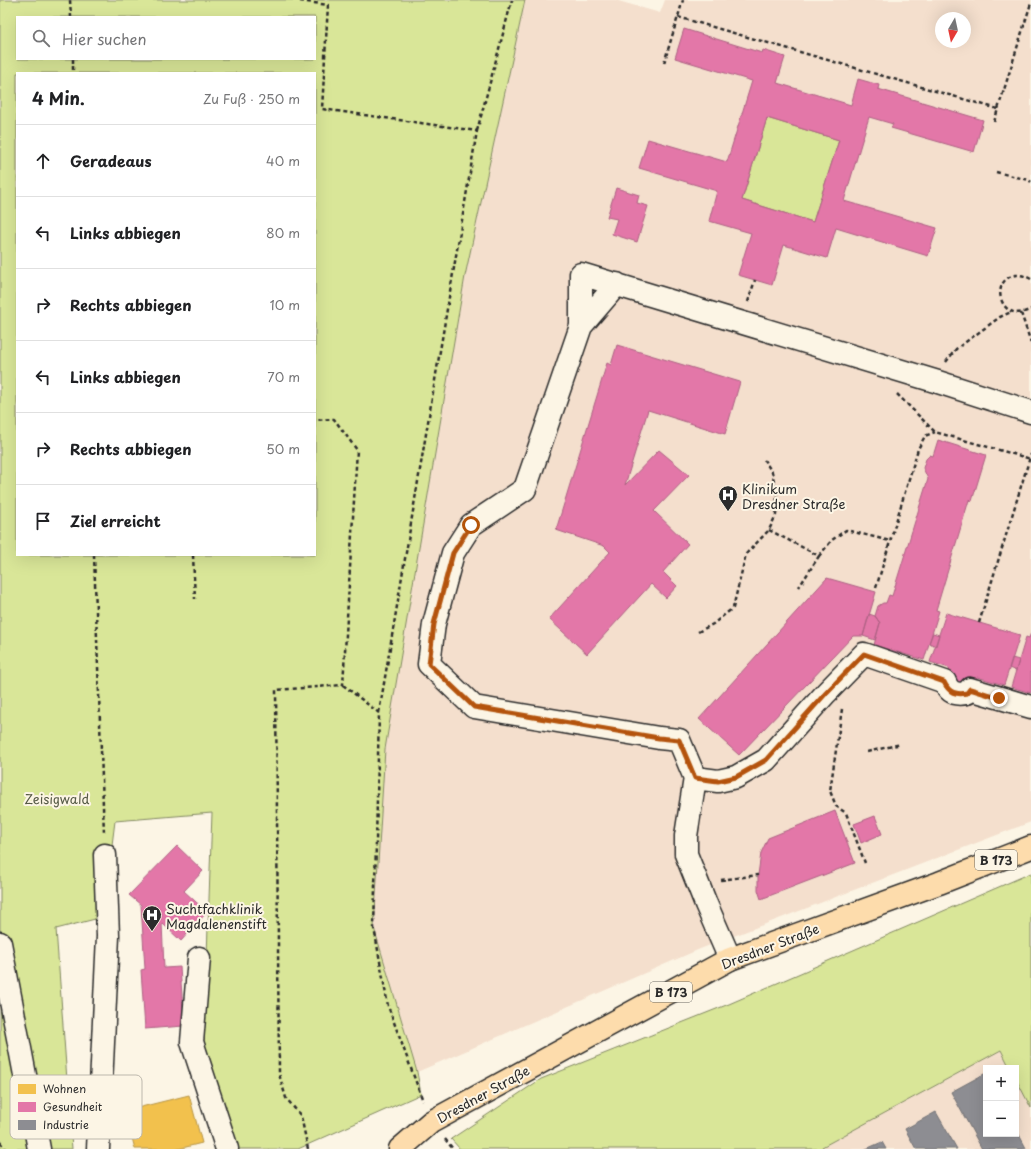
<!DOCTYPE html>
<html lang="de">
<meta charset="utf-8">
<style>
:root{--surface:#fff;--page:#f2f2f2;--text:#202124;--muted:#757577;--line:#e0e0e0}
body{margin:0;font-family:"Playpen Sans",sans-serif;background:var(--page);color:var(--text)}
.controls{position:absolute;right:12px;bottom:12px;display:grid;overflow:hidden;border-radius:0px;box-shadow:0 4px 16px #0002}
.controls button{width:36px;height:36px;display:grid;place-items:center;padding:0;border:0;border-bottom:1px solid var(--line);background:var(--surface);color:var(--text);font:20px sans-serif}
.compass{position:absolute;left:935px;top:12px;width:36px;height:36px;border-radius:50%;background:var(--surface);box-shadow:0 4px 16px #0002;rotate:189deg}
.stop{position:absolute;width:12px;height:12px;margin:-9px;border:3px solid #b45309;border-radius:50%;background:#fff}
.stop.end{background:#b45309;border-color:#fff;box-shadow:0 1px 4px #0008}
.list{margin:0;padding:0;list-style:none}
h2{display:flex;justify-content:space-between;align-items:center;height:52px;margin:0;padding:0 16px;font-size:17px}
h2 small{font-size:13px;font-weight:400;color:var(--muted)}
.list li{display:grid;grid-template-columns:26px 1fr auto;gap:12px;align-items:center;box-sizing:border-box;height:72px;padding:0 16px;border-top:1px solid var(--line)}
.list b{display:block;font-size:15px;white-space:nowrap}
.list em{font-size:13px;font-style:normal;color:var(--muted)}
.icon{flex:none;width:22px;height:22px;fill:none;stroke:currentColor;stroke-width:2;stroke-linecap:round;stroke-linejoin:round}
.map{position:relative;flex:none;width:1031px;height:1149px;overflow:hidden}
.search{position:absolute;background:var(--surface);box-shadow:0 4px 16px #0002;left:16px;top:16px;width:300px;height:44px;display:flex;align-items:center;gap:10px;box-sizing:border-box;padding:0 14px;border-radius:0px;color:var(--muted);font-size:15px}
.panel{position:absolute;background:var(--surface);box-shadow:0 4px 16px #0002;left:16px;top:72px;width:300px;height:484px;border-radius:0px}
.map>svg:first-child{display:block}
</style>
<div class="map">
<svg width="1031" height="1149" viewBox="0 0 1031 1149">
<rect width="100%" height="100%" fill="#fcf5e5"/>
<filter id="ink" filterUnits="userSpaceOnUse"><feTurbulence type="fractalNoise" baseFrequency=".025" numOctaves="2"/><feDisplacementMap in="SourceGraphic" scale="8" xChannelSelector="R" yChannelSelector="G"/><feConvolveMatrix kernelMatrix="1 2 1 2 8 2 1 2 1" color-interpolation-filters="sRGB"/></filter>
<g filter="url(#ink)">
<path fill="#f4dfcd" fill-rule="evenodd" d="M525,0H615L660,13L665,0H1031V822L700,949L417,1072L374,928L385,748L465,276ZM941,18H965V42H941Z
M1001,1050L1010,1068H986V1134H1016V1079L1031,1108V1149H823L822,1147Z"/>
<path fill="#d9e698" stroke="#828862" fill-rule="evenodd" d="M0,0H525L465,276L385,749L374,928L417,1072L421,1094L298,1149H233L204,1042L212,813L115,821L103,917L56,929L72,1149H0ZM17,17H315V59H17ZM17,73H315V555H17Z
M767,118L839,140L813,222L742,200Z
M1031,873V1108L1016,1079V1068H1010L1001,1050L822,1147L823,1149H460L451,1139L541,1079L729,1004Z"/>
<path fill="#f2c14e" stroke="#b69444" d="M189,1095L202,1143L178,1149H135L125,1111Z"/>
<path fill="#e377a8" stroke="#ac6082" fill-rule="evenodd" d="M684,29L762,53L763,50L785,57L777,83L851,105L858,79L879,85L878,89L983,120L974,152L891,128L893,124L869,117L844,201L937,228L928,256L836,228L827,258L784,245L772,285L738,275L751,233L709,221L717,191L639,168L648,139L727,162L752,81L675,58ZM767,118L839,140L813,222L742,200Z
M616,188L639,195L637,203L648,206L637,242L612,234L617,219L607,217Z
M617,345L740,382L725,434L648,410L625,485L659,450L689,475L654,511L688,544L663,572L677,586L666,598L651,584L587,654L549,619L610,552L604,546L556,530L607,363L611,365Z
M938,440L986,455L972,501L969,500L936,610L939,611L924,660L874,645L880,623L875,616L878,606L883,603H886L889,595L892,596L928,479L923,468L926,459L930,455L933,456Z
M827,578L876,592L863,636H853L739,755L699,719Z
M946,613L1020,635L1004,685L977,677L970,684L953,683L950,677L949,668L930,662Z
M869,614L875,616L880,623L875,640L863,636Z
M933,633L939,635L936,646L929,643Z
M1031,633V693L1011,687L1026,637L1029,638Z
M1012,658L1019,660L1016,671L1009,668Z
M835,811L855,863L761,899L758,890V875L761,853L768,838Z
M875,816L882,834L861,843L854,824Z
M177,846L203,871L184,891L207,912L181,941L162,923L164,968L180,967L184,1026L145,1029L141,970L145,969L141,905L129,895Z"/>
<path fill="#8d8d92" stroke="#707073" d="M986,1073V1134H1016V1129L1026,1148L1024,1149H982L951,1092Z
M936,1112L957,1149H916L905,1129Z
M882,1142L886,1149H866Z"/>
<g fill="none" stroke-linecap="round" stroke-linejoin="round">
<defs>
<path id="minor" d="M581,326L617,284
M695,778L718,781L736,777L766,760L826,693L864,654L945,682C949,693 956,695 967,693L970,689L1031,707
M0,943L39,1149
M199,958L192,1042L227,1149
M730,959L706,904L686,854V836L695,778L679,740L659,738L474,707L429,664L434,624L453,553L471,525L525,489L581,326V274L938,382L1031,412
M98,1149L108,936L105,855"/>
<path id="major" d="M400,1149L431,1122L730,959L939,883L1031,847"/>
</defs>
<use href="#minor" stroke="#2b2b2b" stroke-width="25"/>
<use href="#major" stroke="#2b2b2b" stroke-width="25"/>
<path stroke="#2b2b2b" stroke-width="2.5" stroke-dasharray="4 3" stroke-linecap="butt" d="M70,0L71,17
M300,1L328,5L322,109L477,131L379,713
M678,17L998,109
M73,59V73
M664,63L683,0
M994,122L1031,3
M477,131L512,0
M996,172L1029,180L1031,182
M1031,279C1026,276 1022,275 1016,275C988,279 1000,326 1031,309
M748,302L755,280
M1021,313L1031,343
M946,362L956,349L1000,317L1011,312
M897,394L935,432L1031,459
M769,530L819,556L799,587
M94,555L104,834
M193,555L195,599
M819,556L832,540L846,530L890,541
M876,588L918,449L925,436L935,432
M979,623L1031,454
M698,632L713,624L733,608L746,554L769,530L776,515L777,496L772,472L764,460
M343,685L379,713L374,928L388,1006L423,1101
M842,709L830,791L836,806L846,813L865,863
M867,752L901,744
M721,880L758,875
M445,1139L453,1149
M0,1142L5,1149
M308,1149L301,1116L286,1098L279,1074L276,690L343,685L357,450L334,419L315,420"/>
<use href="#minor" stroke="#fcf5e5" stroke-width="22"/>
<use href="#major" stroke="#fddcac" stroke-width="22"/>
</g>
</g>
<g fill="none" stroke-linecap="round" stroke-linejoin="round" filter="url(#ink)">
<path stroke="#b45309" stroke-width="5" d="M471,525L453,553L434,624L429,664L474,707L659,738L679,740L695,778L718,781L736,777L766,760L826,693L864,654L944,682C949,693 956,695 967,693L970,689L999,698"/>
</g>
<defs>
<symbol id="hospital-pin" viewBox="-11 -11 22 30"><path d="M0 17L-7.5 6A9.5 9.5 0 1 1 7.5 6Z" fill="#2b2b2b" stroke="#fcf5e5"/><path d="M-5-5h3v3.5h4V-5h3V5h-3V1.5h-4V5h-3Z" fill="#fff"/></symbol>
</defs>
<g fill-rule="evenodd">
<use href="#hospital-pin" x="717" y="484" width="22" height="30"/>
<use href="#hospital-pin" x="141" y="904" width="22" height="30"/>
</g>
<g text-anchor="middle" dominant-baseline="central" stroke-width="4" stroke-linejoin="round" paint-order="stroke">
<g fill="#fcf5e5" stroke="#6a6863" stroke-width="1">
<rect x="975" y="850" width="42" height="20" rx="3"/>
<rect x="650" y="982" width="42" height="20" rx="3"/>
</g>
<g font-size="12" font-weight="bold" fill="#2b2b2b">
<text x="996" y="860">B 173</text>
<text x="671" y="992">B 173</text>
</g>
<g font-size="13" fill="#2b2b2b" stroke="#fcf5e5" text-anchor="start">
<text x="742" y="488">Klinikum<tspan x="742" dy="15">Dresdner Straße</tspan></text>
<text x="166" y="908">Suchtfachklinik<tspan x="166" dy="15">Magdalenenstift</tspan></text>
</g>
<g font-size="13" fill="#565a46" stroke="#fcf5e5">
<text x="57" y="798">Zeisigwald</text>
</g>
<g font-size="13" fill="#2b2b2b" stroke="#fcf5e5">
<text transform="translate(770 946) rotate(-21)">Dresdner Straße</text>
<text transform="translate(483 1094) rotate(-29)">Dresdner Straße</text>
</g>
</g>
<rect x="10" y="1075" width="132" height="64" rx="6" fill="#fcf5e5" stroke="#bdb8ad" stroke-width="1"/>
<rect x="18" y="1084" width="18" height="10" fill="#f2c14e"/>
<rect x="18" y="1102" width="18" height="10" fill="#e377a8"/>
<rect x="18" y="1120" width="18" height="10" fill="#8d8d92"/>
<g font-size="11" fill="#2b2b2b">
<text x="43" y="1093">Wohnen</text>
<text x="43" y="1111">Gesundheit</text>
<text x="43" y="1129">Industrie</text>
</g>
</svg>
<div class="controls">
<button>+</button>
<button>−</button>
</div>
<svg class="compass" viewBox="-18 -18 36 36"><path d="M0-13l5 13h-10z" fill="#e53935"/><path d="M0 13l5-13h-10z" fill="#757577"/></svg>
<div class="stop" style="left:471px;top:525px"></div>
<div class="stop end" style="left:999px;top:698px"></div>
<div class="search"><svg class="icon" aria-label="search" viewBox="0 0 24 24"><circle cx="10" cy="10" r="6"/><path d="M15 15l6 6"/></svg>Hier suchen</div>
<section class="panel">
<h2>4 Min.<small>Zu Fuß · 250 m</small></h2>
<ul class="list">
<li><svg class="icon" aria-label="ahead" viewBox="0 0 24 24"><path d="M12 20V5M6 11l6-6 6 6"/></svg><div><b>Geradeaus</b></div><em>40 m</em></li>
<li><svg class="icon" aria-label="left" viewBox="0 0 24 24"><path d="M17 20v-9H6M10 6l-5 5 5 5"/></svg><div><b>Links abbiegen</b></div><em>80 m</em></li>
<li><svg class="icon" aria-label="right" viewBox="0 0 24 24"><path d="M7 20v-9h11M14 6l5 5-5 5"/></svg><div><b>Rechts abbiegen</b></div><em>10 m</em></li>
<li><svg class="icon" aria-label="left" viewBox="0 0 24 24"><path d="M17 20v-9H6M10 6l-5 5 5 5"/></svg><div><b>Links abbiegen</b></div><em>70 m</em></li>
<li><svg class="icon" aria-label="right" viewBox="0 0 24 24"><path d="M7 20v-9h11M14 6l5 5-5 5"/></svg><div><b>Rechts abbiegen</b></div><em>50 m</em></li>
<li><svg class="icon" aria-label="arrive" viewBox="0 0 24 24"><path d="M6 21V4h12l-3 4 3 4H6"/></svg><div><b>Ziel erreicht</b></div></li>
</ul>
</section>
</div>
